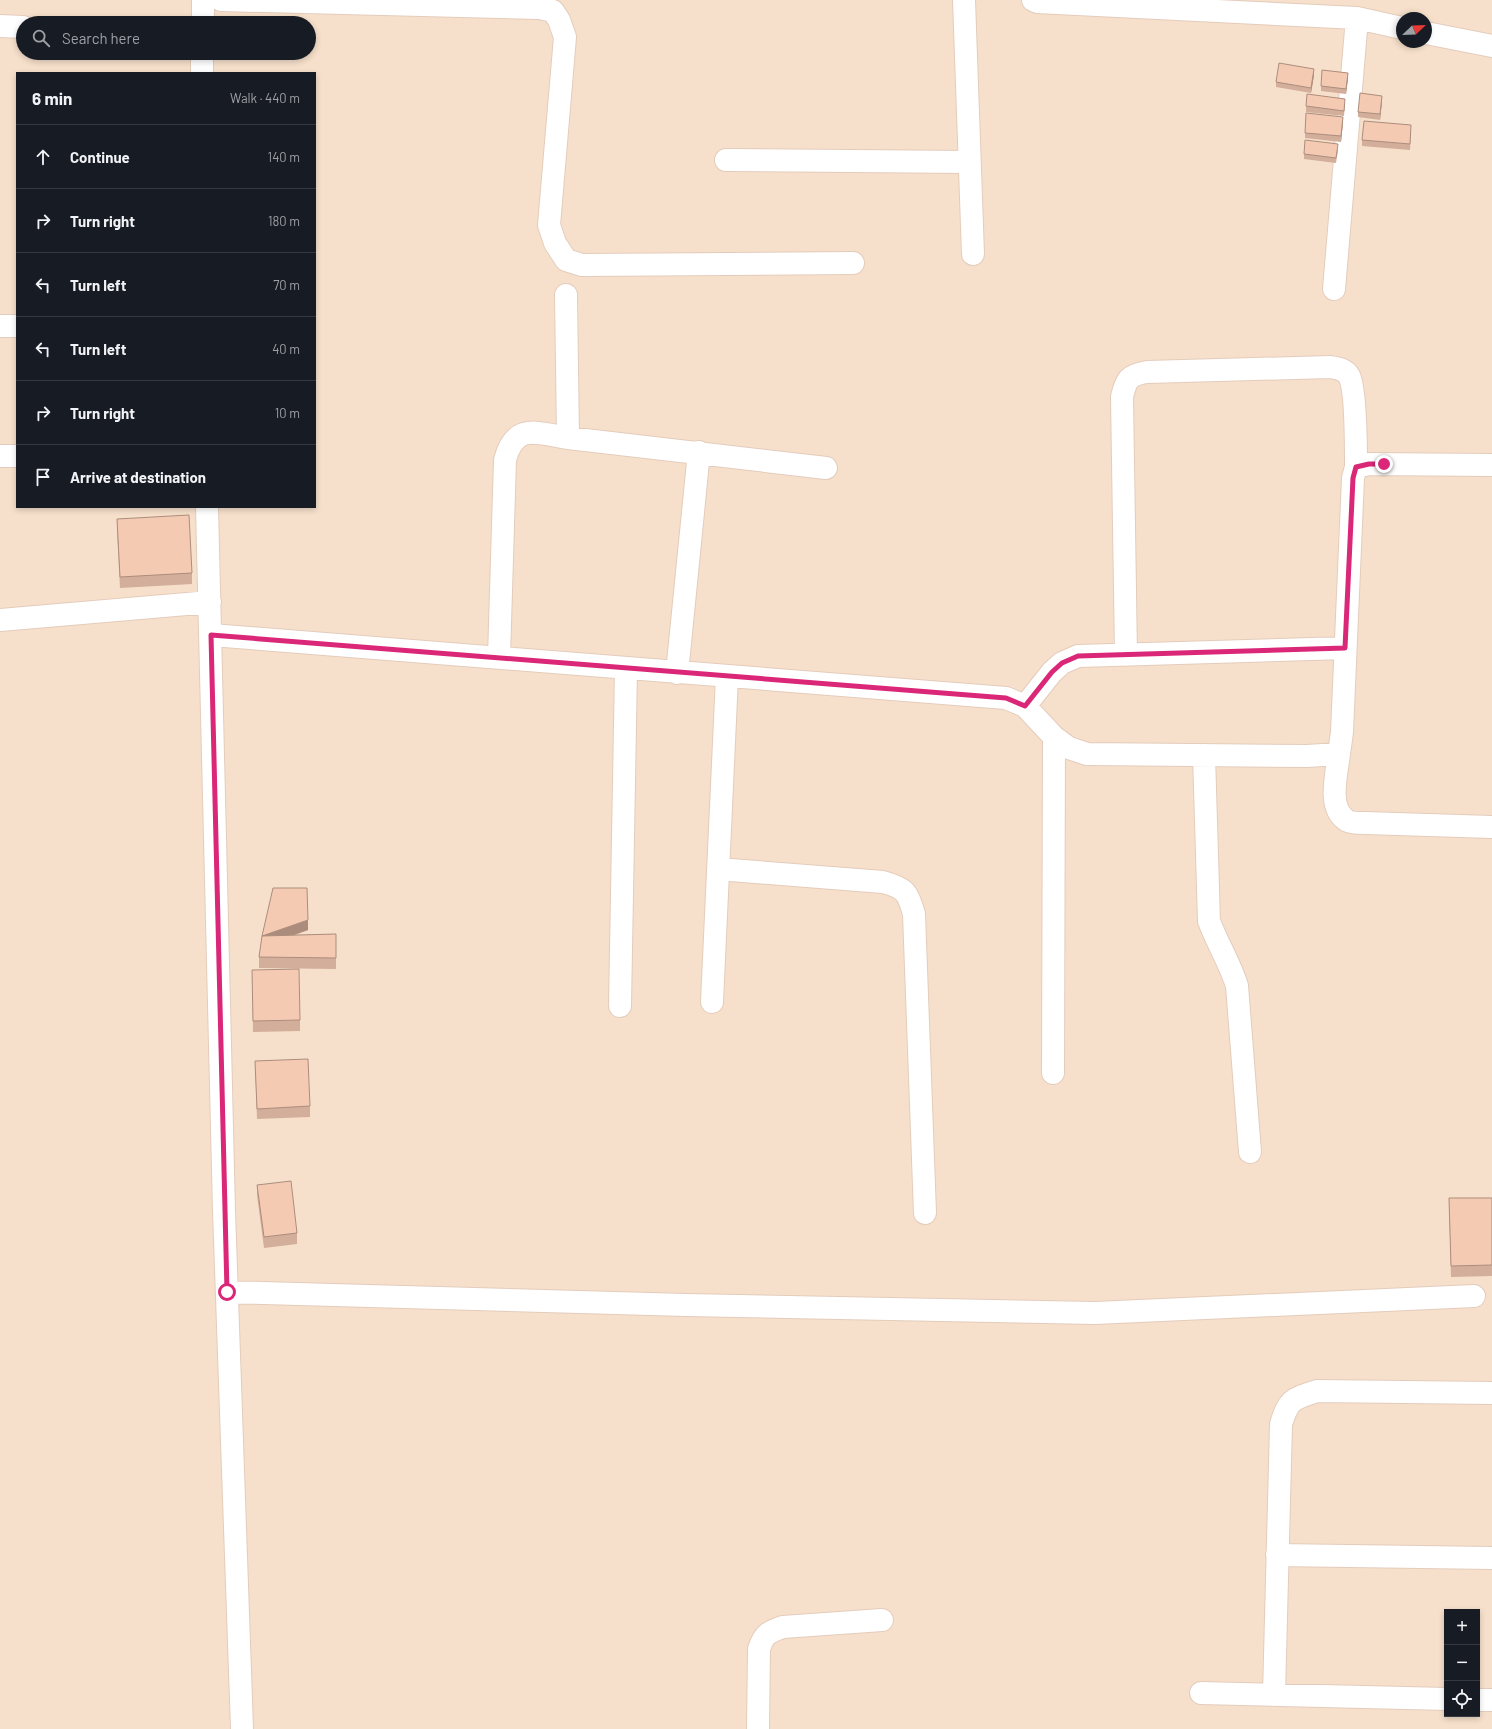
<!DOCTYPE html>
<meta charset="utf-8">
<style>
:root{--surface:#171b24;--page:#242831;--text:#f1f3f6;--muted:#9ea1a6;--line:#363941}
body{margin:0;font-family:Barlow,sans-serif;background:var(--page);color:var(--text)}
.controls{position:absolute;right:12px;bottom:12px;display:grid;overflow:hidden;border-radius:0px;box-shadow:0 2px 6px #0003}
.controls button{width:36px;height:36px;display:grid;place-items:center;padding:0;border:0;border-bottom:1px solid var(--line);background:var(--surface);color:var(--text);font:20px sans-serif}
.compass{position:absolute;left:1396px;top:12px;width:36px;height:36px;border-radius:50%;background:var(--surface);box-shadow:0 2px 6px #0003;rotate:67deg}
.stop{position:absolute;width:12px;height:12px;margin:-9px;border:3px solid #db2777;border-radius:50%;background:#fff}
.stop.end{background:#db2777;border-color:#fff;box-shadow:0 1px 4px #0008}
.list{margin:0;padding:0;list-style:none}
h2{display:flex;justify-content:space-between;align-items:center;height:52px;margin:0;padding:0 16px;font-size:17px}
h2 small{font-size:13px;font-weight:400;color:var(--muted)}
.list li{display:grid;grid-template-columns:26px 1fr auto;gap:12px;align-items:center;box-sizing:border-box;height:64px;padding:0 16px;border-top:1px solid var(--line)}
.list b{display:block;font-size:15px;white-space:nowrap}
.list em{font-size:13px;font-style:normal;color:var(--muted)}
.icon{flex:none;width:22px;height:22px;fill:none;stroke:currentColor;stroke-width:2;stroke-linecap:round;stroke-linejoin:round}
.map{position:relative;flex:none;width:1492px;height:1729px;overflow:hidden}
.search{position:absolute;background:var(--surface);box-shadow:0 2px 6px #0003;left:16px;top:16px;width:300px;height:44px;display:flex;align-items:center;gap:10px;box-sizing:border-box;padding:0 14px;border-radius:22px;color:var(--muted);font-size:15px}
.panel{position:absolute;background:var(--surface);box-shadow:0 2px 6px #0003;left:16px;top:72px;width:300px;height:436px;border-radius:0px}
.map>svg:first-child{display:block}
</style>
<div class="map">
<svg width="1492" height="1729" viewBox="0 0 1492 1729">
<rect width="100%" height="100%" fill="#feefdd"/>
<path fill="#f6e0cb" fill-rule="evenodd" d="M0,0H1492V1729H0ZM1402,18H1426V42H1402ZM23,23H309V53H23ZM17,73H315V507H17ZM1447,1612H1477V1714H1447Z"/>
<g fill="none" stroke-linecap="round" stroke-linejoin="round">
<defs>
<path id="minor" d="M221,0L540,8L553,11L559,20L565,37L549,225L555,243L566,260L582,265L853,263
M964,0L973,254
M1033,0L1037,2L1357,18L1402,28
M203,23V0
M0,26L23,27
M1426,33L1492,46
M202,73V53
M726,160L969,162
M1334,289L1357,18
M566,295L568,438
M0,326H17
M0,456H17
M207,507L224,1211L242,1729
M0,620L210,602
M211,635L1006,698L1025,706L1054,737L1069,748L1087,754L1307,756L1339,754L1342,732L1353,478L1356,467L1369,464L1492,465
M1126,655L1122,397C1126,379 1129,375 1147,372L1330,367C1337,368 1345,369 1349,376C1356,388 1356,450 1356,467
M499,657L505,460C515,422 537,433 568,438L826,468
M677,673L699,452
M1025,706L1052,672L1062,663L1078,656L1345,648
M1339,754C1337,773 1327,807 1346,820C1350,823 1359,823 1365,823L1492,827
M1204,755L1209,921C1217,943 1230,963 1237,986L1250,1152
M718,869L883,882C905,888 908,892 914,914L925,1213
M712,1002L727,677
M620,1006L626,669
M1053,1073L1054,737
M227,1292L686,1305L1095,1313L1474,1296
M1277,1555L1492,1558
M1201,1693L1447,1699
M1274,1695L1281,1424C1289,1399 1292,1399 1317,1391L1492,1393
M1477,1700H1492
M758,1729L759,1649C764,1634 768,1632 783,1627L882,1620"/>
</defs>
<use href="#minor" stroke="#e4ccbc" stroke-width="24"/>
<use href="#minor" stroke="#fff" stroke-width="22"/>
</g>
<path fill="#d3ae9a" d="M1314,75L1311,93L1276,87V82Z
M1348,78L1346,94L1321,91V86Z
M1382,101L1380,120L1358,117V112Z
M1345,104L1344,116L1306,112V106Z
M1343,122L1341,142L1305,138V133Z
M1411,131L1410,150L1362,146V140Z
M1338,150L1336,163L1304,159V154Z
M117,519L192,573V584L120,588L117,530Z
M273,888L308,930L295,935L336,934V969L259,968V957Z
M252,970L300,1020V1031L253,1032Z
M255,1061L310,1106V1117L257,1119Z
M257,1185L297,1233V1244L264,1248L257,1195Z
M1449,1198H1492V1276L1451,1277Z"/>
<path fill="#ac8d7d" d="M1314,69V75L1311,93V88Z
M1348,73V78L1346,94V89Z
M1382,96V101L1380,120V114Z
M1343,117V122L1341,142V136Z
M308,920V930L262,946V936Z"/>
<path fill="#f5cab3" stroke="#ac8d7d" d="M1279,63L1314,69L1311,88L1276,82Z
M1322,70L1348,73L1346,89L1321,86Z
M1360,93L1382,96L1380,114L1358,112Z
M1307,94L1345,99L1344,111L1306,106Z
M1306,113L1343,117L1341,136L1305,133Z
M1364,121L1411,125L1410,144L1362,140Z
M1305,140L1338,144L1336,158L1304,154Z
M189,515L192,573L120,577L117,519Z
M273,888H307L308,920L262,936Z
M336,934V958L259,957L262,936Z
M299,969L300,1020L253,1021L252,970Z
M308,1059L310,1106L257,1109L255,1061Z
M291,1181L297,1233L264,1237L257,1185Z
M1449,1198H1492V1265L1451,1266Z"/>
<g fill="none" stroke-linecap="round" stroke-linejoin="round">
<path stroke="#db2777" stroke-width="5" d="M227,1292L211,635L1006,698L1025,706L1052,672L1062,663L1078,656L1345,648L1353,478L1356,467L1369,464H1384"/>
</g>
</svg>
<div class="controls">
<button>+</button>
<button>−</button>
<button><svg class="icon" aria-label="locate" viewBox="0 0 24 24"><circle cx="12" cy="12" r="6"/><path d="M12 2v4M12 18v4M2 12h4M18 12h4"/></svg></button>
</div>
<svg class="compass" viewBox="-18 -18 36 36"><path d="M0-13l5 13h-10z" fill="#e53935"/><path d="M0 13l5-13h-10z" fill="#9ea1a6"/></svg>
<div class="stop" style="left:227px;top:1292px"></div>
<div class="stop end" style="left:1384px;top:464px"></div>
<div class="search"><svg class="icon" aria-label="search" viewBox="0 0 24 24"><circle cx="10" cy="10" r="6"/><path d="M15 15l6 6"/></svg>Search here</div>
<section class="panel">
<h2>6 min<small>Walk · 440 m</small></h2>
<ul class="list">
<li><svg class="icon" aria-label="ahead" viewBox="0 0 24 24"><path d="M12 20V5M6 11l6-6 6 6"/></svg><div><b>Continue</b></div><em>140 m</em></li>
<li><svg class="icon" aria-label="right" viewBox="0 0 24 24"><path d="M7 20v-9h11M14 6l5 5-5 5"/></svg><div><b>Turn right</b></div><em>180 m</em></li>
<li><svg class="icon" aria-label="left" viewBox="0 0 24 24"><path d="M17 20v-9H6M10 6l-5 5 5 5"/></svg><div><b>Turn left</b></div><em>70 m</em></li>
<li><svg class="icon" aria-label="left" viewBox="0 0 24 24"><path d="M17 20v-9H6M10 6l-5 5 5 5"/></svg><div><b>Turn left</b></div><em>40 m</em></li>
<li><svg class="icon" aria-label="right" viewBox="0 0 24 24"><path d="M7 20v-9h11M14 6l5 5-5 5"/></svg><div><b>Turn right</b></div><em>10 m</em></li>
<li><svg class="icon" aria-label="arrive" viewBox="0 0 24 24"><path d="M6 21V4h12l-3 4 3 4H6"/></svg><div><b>Arrive at destination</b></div></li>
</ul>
</section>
</div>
